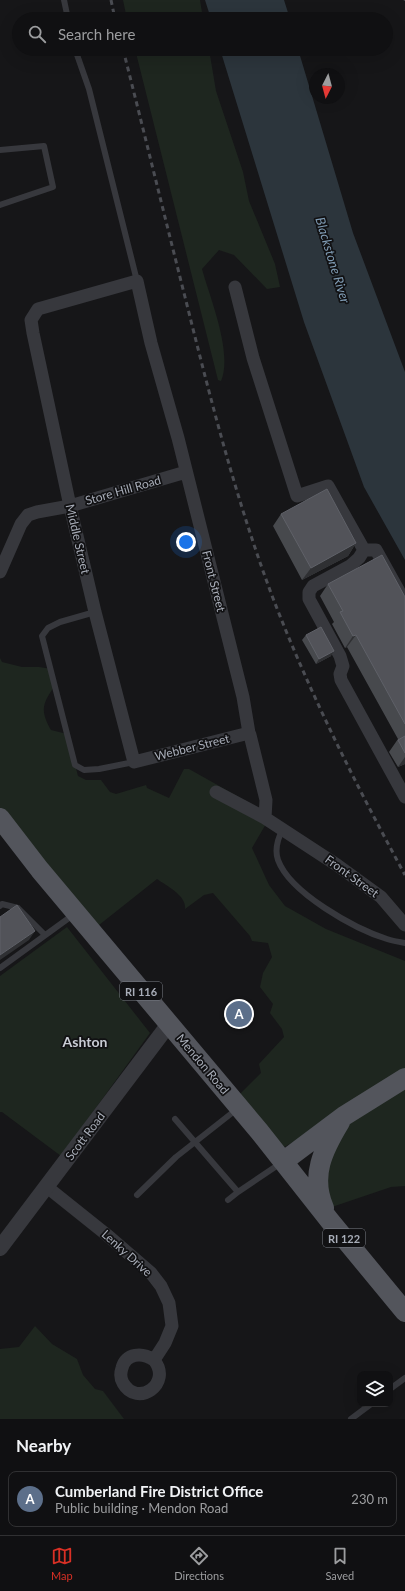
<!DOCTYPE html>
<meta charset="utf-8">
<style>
:root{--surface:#101012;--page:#19191b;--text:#f1f3f6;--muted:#9c9d9f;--line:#303032;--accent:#d93025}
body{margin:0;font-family:Lato,sans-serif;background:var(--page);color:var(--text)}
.controls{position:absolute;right:12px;bottom:12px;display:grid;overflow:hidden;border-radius:8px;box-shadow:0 4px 16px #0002}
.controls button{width:36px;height:36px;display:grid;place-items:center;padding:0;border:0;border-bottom:1px solid var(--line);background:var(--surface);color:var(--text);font:20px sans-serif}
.compass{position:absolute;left:309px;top:68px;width:36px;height:36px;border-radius:50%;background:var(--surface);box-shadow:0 4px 16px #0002;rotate:186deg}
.you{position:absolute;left:186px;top:542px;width:14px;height:14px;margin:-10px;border:3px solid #fff;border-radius:50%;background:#1a73e8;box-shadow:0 0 0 6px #1a73e833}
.badge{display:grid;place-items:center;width:26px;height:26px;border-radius:50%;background:var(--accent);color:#fff;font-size:13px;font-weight:700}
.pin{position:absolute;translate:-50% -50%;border:2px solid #fff;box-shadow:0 1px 4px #0006}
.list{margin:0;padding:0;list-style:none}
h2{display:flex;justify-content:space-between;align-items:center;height:52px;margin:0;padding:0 16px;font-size:17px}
h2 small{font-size:13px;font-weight:400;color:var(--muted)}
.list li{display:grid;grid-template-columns:26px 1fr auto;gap:12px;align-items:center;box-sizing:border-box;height:56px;margin:0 8px 8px;padding:0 8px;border:1px solid var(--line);border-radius:8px}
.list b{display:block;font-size:15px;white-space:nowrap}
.list p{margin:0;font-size:13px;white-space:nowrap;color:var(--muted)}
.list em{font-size:13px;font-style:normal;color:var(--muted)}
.icon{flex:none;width:22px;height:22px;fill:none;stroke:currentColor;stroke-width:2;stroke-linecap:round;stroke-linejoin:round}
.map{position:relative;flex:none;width:405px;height:1419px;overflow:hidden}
.search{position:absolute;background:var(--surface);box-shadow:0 4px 16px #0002;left:12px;right:12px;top:12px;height:44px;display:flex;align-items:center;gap:10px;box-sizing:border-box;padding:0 14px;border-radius:22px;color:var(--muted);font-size:15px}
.sheet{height:116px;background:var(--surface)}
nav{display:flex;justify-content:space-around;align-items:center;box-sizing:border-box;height:56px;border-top:1px solid var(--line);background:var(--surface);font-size:11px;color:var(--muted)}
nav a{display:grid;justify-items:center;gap:2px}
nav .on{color:var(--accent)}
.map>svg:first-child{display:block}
</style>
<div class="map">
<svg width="405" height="1419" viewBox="0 0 405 1419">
<rect width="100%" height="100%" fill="#161618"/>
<path fill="#1e261f" d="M123,0H200L203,19H127Z
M135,49H209L216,91L243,172L249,201L275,264L280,287L267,289L234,255L219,250L202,269C210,298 233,353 221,381L218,380Z
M0,658L2,662L22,667H39L52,669L56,684C43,703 39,709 51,730L67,734L78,776L86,780H101L110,792L116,794L146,785L147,788L169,798L184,769H189L255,806L270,817L252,848L269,885L285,906L326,929L405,961V1186L391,1187L329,1208L315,1130L277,1151L237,1097L261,1073L259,1064L284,1037L282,1029L270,1013L273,1004L260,987L263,973L272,957L268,943L252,941L250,936L213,893L204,895L185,909C187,896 167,886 157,879L94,929L0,810Z
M67,927L150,1033L61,1156L2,1112H0V976Z
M35,1326L52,1344L77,1359L83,1375L95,1389L103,1391L124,1419H0V1349L19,1347Z"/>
<path fill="#2c353c" d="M205,0H284L290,19H211Z
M220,49H298L353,233L405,372V560L364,487L304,322Z"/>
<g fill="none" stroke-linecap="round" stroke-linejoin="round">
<path stroke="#3d3f44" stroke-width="2.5" stroke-dasharray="2 3" stroke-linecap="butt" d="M405,0V1"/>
<path stroke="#37383d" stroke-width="6" d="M64,0L68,19
M75,49L89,89L137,281
M0,150L44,146L53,187L0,205
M95,612L60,622L48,628L42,636L75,765L84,770L99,769L134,762
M283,828C278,838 274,849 278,860C290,893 355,929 387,939C393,941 399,942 405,943
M0,906L2,904L18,908L45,935
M0,968L73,915
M175,1119L238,1192
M137,1195L176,1157L237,1109
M228,1200L238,1192L281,1163
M390,1389L405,1378
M351,1419L371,1404"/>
<path stroke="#37383d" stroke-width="13" d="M235,287L253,358L297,496L328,486L364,550L359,558L350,566L313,586L309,592V599L340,656L343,666L340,674L341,680L405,797
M364,550H376L405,602
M0,572L21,524L28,515L37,512L70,506L186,472
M249,733L134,762L95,612L70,506L33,333L31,320L38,309L137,281L151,343L178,438L243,697L249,733L250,735L266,800L265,818L337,865L381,897L405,925
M216,792L265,818
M47,1187L107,1235L151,1273L161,1286L169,1303L172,1326L165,1343L154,1360C142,1352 126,1353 122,1368C120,1374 120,1378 123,1383C137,1408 173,1384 154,1360"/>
<path stroke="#37383d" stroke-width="16" d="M0,1248L169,1024"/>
<path stroke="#53555c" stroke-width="20" d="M0,818L40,870L259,1131L330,1221L405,1312
M284,1161L344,1116L405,1078
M324,1208C310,1176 323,1150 340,1122"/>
<path stroke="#4a4c52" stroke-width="3" stroke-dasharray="5 4" stroke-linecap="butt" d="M111,0L115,19
M123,49C144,132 164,214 185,297C210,397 235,496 271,593C308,690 355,783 405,875"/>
</g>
<path fill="#47494d" d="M281,514L356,543L348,556L302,580L273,526Z
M328,584L405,597V764L398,767L389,752L398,739L347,647L345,648L332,624L334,622L320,596Z
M306,635L331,656L316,664L302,640Z"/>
<path fill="#2f3033" d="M356,543L348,556L302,580L311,568Z
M356,635L347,647L345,648L353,636Z
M334,651L331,656L316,664L319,659Z
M405,757V764L398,767Z
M35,931L29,940L0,960V955Z"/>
<path fill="#525359" stroke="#5f6168" d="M327,489L356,543L311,568L281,514Z
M382,555L405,597V724L356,635L353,636L340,612L343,611L328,584Z
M321,627L334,651L319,659L306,635Z
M405,736V753L398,740Z
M17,905L35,931L0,955V917Z"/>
<g text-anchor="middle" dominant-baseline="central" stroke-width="3.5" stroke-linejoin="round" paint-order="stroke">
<g fill="#111113" stroke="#7b7e86" stroke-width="1">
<rect x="120" y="982" width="42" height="18" rx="3"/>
<rect x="323" y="1229" width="42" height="18" rx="3"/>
</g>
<g font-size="11" font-weight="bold" fill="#a8adb8">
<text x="141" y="991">RI 116</text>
<text x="344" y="1238">RI 122</text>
</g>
<g font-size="12" fill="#a8adb8" stroke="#111113">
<text transform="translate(123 490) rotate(-16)">Store Hill Road</text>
<text transform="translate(78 539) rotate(77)">Middle Street</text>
<text transform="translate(214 581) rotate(76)">Front Street</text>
<text transform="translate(192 747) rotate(-14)">Webber Street</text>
<text transform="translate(352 876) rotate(36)">Front Street</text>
<text transform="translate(203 1064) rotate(50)">Mendon Road</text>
<text transform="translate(85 1136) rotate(-53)">Scott Road</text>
<text transform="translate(127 1253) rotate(42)">Lenky Drive</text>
</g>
<g font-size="13" font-style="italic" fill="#7f9bb3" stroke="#111113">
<text transform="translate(333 260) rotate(73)">Blackstone River</text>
</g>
<g font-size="14" font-weight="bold" fill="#c9ccd4" stroke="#111113">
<text x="85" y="1041">Ashton</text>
</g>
</g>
</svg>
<div class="controls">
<button><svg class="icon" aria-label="layers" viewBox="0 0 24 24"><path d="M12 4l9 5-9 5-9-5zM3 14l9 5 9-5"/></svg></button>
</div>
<svg class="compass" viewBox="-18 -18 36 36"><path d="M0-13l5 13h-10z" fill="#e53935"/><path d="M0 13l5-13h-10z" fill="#9c9d9f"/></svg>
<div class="you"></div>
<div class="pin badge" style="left:239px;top:1014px;background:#5c6f8a">A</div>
<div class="search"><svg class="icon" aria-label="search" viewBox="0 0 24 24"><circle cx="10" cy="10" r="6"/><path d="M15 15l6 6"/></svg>Search here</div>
</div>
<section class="sheet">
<h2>Nearby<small></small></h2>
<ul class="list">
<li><span class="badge" style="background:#5c6f8a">A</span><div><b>Cumberland Fire District Office</b><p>Public building · Mendon Road</p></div><em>230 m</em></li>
</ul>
</section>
<nav>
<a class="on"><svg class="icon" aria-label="map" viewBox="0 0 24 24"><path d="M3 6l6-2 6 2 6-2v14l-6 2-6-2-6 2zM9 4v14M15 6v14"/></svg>Map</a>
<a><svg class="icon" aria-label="directions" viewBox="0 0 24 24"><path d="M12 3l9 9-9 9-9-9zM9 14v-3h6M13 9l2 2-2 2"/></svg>Directions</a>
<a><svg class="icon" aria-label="saved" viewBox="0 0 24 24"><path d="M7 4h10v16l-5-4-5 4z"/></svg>Saved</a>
</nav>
